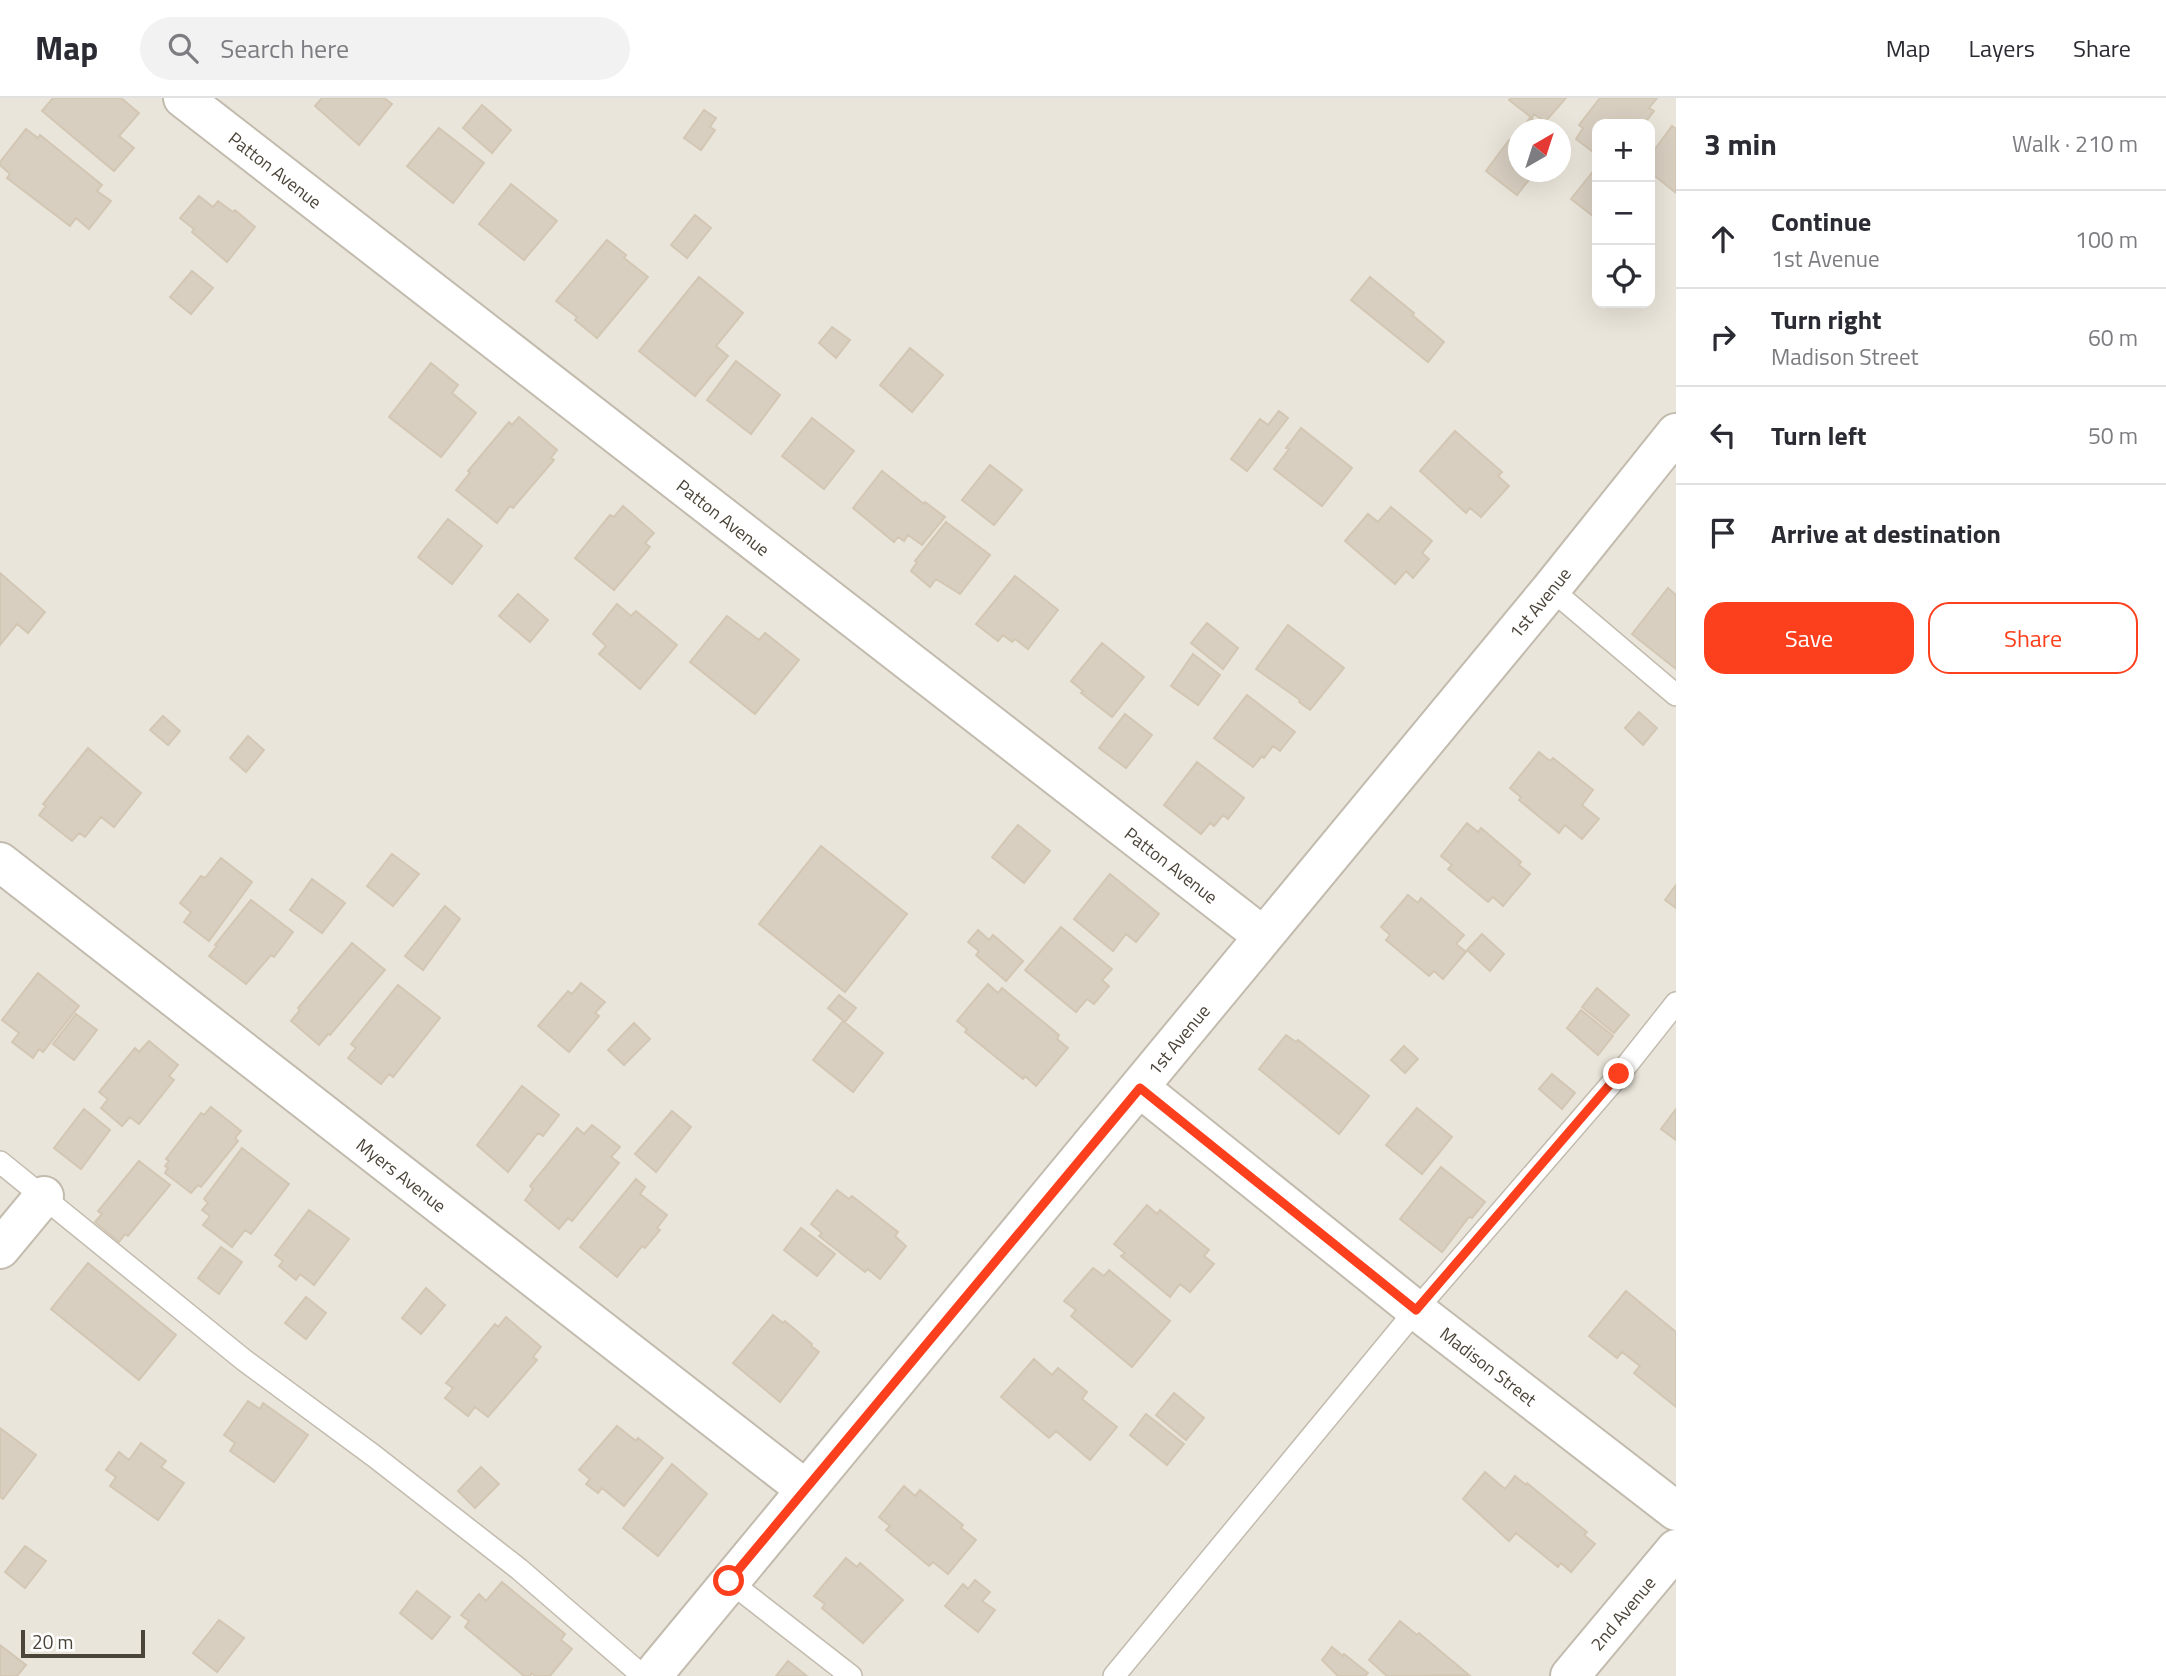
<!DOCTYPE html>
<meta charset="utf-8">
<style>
:root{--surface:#fff;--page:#f2f2f3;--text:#2b2b33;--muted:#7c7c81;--line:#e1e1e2;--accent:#fc3f1d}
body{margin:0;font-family:"Titillium Web",sans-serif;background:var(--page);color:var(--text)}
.controls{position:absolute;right:21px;top:21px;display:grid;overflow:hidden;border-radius:14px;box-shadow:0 7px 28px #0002}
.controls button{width:63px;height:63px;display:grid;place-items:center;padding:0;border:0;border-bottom:2px solid var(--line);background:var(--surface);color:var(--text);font:35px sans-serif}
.compass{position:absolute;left:1508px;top:21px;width:63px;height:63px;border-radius:50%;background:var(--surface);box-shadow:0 7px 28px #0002;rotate:39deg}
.scale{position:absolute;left:21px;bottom:18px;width:124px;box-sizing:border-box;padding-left:7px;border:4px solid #4b4439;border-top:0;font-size:19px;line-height:24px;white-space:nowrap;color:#4b4439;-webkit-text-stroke:5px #fff;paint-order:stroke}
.stop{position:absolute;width:21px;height:21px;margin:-16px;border:5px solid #fc3f1d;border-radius:50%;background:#fff}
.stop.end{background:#fc3f1d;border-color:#fff;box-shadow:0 2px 7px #0008}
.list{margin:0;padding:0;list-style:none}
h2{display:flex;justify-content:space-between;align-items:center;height:91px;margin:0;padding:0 28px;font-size:30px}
h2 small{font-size:23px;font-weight:400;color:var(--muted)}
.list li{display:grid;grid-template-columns:46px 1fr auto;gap:21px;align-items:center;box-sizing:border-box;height:98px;padding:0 28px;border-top:2px solid var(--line)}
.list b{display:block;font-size:26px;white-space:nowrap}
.list p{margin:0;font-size:23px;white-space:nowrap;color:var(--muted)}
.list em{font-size:23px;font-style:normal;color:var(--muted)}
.actions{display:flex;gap:14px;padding:21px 28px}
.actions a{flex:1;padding:16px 0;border:2px solid var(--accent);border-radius:21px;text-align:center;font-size:24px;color:var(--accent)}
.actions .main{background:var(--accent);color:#fff}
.icon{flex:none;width:38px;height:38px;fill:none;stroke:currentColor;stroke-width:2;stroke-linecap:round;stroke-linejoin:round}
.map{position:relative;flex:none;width:1676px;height:1578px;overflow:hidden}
header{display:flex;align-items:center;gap:42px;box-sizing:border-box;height:98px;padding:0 35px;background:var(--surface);border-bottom:2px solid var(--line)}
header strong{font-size:33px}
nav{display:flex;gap:38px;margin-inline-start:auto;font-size:24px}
.search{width:490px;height:63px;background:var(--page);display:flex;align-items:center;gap:18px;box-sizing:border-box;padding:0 24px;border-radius:38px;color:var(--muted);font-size:26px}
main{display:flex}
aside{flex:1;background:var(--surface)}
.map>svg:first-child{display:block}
</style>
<header>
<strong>Map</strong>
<div class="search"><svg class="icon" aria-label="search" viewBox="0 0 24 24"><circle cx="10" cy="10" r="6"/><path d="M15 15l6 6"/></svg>Search here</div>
<nav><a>Map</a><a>Layers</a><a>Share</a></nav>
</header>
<main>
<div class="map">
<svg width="1676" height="1578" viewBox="0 0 1676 1578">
<rect width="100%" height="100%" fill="#f6f3ec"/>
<path fill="#eae5da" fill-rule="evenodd" d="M0,0H1676V1578H0ZM1597,26H1650V205H1597ZM1518,32H1560V74H1518Z"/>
<path fill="#d8cfc1" stroke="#d3c7b4" stroke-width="2" d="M53,0H121L139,15L119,38L134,50L114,73L42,13Z
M322,0H384L392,6L359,47L315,8Z
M1511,0H1566L1545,24L1534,16L1532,20L1509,2Z
M1600,0H1657L1649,10L1654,13L1644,26H1597V57L1576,41L1583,30L1579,27Z
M482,7L511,32L492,55L463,30Z
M704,12L716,20L710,29L715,32L701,52L684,40Z
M1530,20L1546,32H1521Z
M1672,28L1676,31V95L1650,74V58Z
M439,30L484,65L453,105L407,68Z
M26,31L38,40L40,37L102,87L97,93L111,103L89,131L76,120L70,128L7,80L10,76L0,67V64Z
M1518,35V74H1535L1517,97L1486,73L1509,42L1512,44Z
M1595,71L1597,72V112L1593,118L1571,101Z
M511,86L557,123L524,162L479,126Z
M199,98L213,109L218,103L233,114L235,112L255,129L227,164L192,134L194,131L180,120Z
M695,117L711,130L687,160L671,147Z
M607,142L626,157L624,160L648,179L597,240L575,222L577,219L556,203Z
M192,173L213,190L191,216L170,199Z
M699,179L743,215L716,248L728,258L695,298L639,253Z
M1370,179L1414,215L1412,217L1444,244L1428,264L1351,202Z
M832,229L850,242L836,260L819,245Z
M910,250L943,277L912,314L880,287Z
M736,263L780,297L751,336L707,302Z
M431,265L458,287L452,295L476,315L441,359L389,319Z
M1279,313L1288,320L1247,373L1231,361L1260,321L1268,327Z
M519,319L557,352L551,360L554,362L513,410L510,408L497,425L456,392L470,375L468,373L509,324L512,327Z
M812,320L854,353L824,391L782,358Z
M1301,330L1352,370L1322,408L1274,371L1289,351L1286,350Z
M1455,333L1502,374L1498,378L1509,388L1481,419L1470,410L1466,415L1420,373Z
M990,367L1022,392L994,427L962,402Z
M882,373L924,406L925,404L945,419L922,447L908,437L904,443L898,439L894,444L853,410Z
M623,408L654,435L645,445L650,449L614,492L575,460L610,417L614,419Z
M1391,409L1432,443L1422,455L1429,461L1413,480L1406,473L1395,486L1345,443L1368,416L1378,424Z
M448,421L482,448L452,486L418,459Z
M946,424L990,457L960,496L936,481L930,489L911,473L917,464L915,463Z
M0,475L45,514L28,535L17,526L0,547Z
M1015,478L1058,512L1028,551L1015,541L1012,544L1003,537L998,543L976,526Z
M1668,490L1676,497V571L1632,536Z
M518,496L548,522L530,544L499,518Z
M617,506L631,518L636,513L677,547L640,591L599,556L606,548L593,536Z
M727,518L759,542L765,535L799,562L755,616L690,564Z
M1207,525L1238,550L1223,571L1191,545Z
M1288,527L1344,570L1310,612L1299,604L1300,602L1256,571Z
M1102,545L1144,579L1112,619L1081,595L1083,593L1071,583Z
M1193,556L1220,577L1198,607L1171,588Z
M1247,597L1295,634L1280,653L1273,648L1264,660L1262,658L1253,669L1214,640Z
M1639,614L1657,630L1643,647L1625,630Z
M1125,616L1152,637L1126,670L1099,650Z
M163,618L180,633L168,647L150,632Z
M248,638L264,652L246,674L230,660Z
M88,650L141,695L114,729L101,719L85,739L79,735L72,743L39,717L46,708L43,706Z
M1539,654L1550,663L1553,660L1593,692L1582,707L1599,721L1582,741L1565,727L1559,735L1519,702L1521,699L1510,690Z
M1197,664L1244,700L1228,721L1223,717L1214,728L1210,725L1201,736L1164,707Z
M1467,725L1478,734L1481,730L1521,764L1519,767L1530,776L1503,808L1493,799L1488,804L1448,771L1452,767L1441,758Z
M1018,727L1050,753L1024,785L992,759Z
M821,748L907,816L845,894L759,826Z
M392,756L419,776L393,808L367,788Z
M221,760L252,784L209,843L184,824L191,814L180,805L201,778L205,780Z
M1110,776L1159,816L1136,844L1126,836L1113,853L1074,821Z
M312,781L345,805L322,835L290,812Z
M1676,787V810L1665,802Z
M1408,797L1418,805L1421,800L1464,837L1456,846L1466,854L1443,881L1434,873L1429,878L1386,842L1390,837L1381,829Z
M251,802L293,834L274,859L271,857L246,886L209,858L217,848L215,847Z
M445,808L460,821L423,872L405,858Z
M1061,829L1112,871L1102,882L1109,888L1094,906L1087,901L1076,914L1025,872Z
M978,832L989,842L993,837L1023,863L1006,883L976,857L979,853L968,844Z
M1482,836L1504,856L1490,873L1467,852Z
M352,845L385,872L330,937L328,936L319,947L291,923L300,912L298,910Z
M38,875L79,908L43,954L39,951L33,960L12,944L19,935L2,922Z
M581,885L605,904L595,915L599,918L569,954L538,928L568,893L572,896Z
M988,886L998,895L1002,890L1059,937L1057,941L1068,950L1036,988L1025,978L1023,981L965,934L967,931L957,923Z
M398,887L440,920L393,979L389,976L381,986L348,960L356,950L351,946Z
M1597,890L1629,917L1614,935L1582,909Z
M839,897L856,910L845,924L828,910Z
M1581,912L1613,938L1598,957L1567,930Z
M76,916L97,932L74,962L53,946Z
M843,923L883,955L853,994L813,962Z
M634,925L650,941L624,967L608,952Z
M1286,937L1296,944L1298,942L1369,998L1339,1036L1259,971Z
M149,943L178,967L169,978L174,982L139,1026L130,1019L122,1028L101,1010L108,1001L99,994L135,950L139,954Z
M1404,948L1418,961L1405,975L1391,962Z
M1552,976L1575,995L1562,1011L1539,991Z
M522,988L559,1017L543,1038L538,1035L508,1074L477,1047Z
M211,1009L241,1033L235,1040L238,1043L201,1089L198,1087L191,1095L165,1075L168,1070L165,1068L169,1063L166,1061L201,1015L204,1017Z
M1417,1010L1452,1039L1422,1076L1386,1047Z
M84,1011L110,1032L81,1071L54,1050Z
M1676,1011V1042L1661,1031Z
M672,1013L691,1029L656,1074L635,1056Z
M592,1027L620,1049L611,1059L619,1065L572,1123L568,1120L559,1131L525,1102L533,1091L530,1088L577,1030L584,1036Z
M242,1050L289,1086L251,1136L245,1132L232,1149L203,1127L210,1118L202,1112L208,1105L204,1101Z
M139,1063L170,1087L128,1138L125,1136L119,1144L95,1124L102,1116L98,1113Z
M1441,1069L1485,1104L1472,1120L1469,1119L1442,1154L1400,1121Z
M636,1081L645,1089L640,1096L667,1117L657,1130L660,1132L645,1150L642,1148L617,1179L580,1149Z
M837,1092L849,1101L852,1098L898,1134L895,1138L906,1148L880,1181L868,1171L865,1174L819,1138L822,1135L811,1126Z
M1147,1107L1157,1116L1160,1112L1209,1152L1204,1158L1214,1166L1190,1194L1180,1186L1170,1199L1121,1158L1125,1155L1114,1146Z
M309,1112L349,1141L314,1187L300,1176L296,1182L279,1168L283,1163L275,1157Z
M801,1130L835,1156L817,1178L784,1152Z
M221,1149L242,1164L219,1196L198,1180Z
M88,1165L176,1237L139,1282L51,1211Z
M1093,1170L1104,1178L1109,1172L1170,1223L1132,1269L1071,1218L1076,1212L1064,1203Z
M426,1190L445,1207L421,1236L402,1220Z
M1626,1193L1676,1234V1309L1634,1275L1640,1268L1622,1254L1617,1260L1589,1238Z
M306,1199L326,1215L306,1241L285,1225Z
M773,1217L783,1225L785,1223L812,1246L811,1248L819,1254L780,1304L733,1265Z
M506,1219L541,1249L533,1259L537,1262L488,1319L475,1309L468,1318L445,1300L453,1290L446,1285L495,1226L498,1229Z
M1034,1261L1052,1277L1058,1270L1087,1294L1082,1301L1117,1329L1090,1362L1056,1333L1049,1340L1001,1299Z
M1174,1295L1204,1320L1186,1342L1156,1317Z
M248,1303L260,1311L263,1305L308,1337L274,1384L230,1353L235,1345L224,1337Z
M1146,1316L1184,1346L1167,1367L1130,1337Z
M617,1328L636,1343L638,1340L663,1360L624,1408L602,1390L598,1395L586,1386L590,1381L579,1372Z
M0,1330L36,1357L3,1401L0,1399Z
M141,1345L166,1363L161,1369L184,1385L158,1422L110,1388L116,1379L106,1372L119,1354L129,1362Z
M672,1366L707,1396L658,1458L623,1430Z
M481,1369L499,1386L475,1410L458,1393Z
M1485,1374L1505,1391L1515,1378L1526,1387L1527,1385L1587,1434L1584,1437L1595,1446L1571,1474L1561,1465L1558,1469L1516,1435L1509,1443L1463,1401Z
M904,1388L915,1398L920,1392L963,1427L961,1430L976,1442L948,1476L933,1464L929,1468L886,1432L890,1428L879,1419Z
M25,1448L46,1463L25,1490L5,1474Z
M846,1460L857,1469L860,1465L903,1502L863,1545L822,1510L825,1506L814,1498Z
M975,1482L990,1494L982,1503L995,1512L978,1534L945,1508L963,1486L968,1491Z
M502,1484L565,1536L561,1542L572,1551L550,1578H535L532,1575L530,1578H524L465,1529L469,1523L461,1517L479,1496L486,1503Z
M417,1493L450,1519L432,1541L400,1515Z
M219,1522L244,1540L217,1574L193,1555Z
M1400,1523L1417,1537L1419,1535L1469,1577L1387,1578L1369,1562Z
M0,1547L26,1567L17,1578H0Z
M1332,1549L1343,1558L1344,1556L1368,1575L1365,1578H1338L1322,1562Z
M788,1563L807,1578H776Z"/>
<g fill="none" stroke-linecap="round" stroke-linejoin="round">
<defs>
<path id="lane" d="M1551,491L1676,597
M0,1064L244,1262L374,1358L519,1471L643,1578
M729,1483L851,1578
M1114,1578L1416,1212L1619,977L1676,905"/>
<g id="street">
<path id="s1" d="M183,0L1263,838"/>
<path id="s2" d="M0,764L805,1391"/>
<path id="s3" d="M1140,990L1416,1212L1676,1413"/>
<path d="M0,1151L44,1098"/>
<path id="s4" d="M652,1578L1551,491L1676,335"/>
<path id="s5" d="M1570,1578L1676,1451"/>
</g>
</defs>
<use href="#lane" stroke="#c2bbae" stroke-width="24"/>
<use href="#street" stroke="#c2bbae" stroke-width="42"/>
<use href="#lane" stroke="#fff" stroke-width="21"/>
<use href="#street" stroke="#fff" stroke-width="38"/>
</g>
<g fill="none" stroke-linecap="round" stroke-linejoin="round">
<path stroke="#fc3f1d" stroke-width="9" d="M729,1483L1140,990L1416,1212L1619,976"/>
</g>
<g text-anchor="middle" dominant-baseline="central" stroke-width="5" stroke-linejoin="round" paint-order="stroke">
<g font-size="18" fill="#4b4439" stroke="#fff">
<text stroke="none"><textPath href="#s1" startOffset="117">Patton Avenue</textPath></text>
<text stroke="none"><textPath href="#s1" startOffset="684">Patton Avenue</textPath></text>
<text stroke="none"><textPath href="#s4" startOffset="1393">1st Avenue</textPath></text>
<text stroke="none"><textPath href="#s1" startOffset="1251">Patton Avenue</textPath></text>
<text stroke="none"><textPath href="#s4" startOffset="826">1st Avenue</textPath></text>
<text stroke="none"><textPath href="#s2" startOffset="509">Myers Avenue</textPath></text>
<text stroke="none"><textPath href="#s3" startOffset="446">Madison Street</textPath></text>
<text stroke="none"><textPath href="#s5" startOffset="82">2nd Avenue</textPath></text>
</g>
</g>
</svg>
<div class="controls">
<button>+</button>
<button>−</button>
<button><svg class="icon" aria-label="locate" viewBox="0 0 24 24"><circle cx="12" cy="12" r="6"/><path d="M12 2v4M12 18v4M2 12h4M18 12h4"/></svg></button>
</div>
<svg class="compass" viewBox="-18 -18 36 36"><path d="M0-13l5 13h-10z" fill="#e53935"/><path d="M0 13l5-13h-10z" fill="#7c7c81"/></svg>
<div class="scale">20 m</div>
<div class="stop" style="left:729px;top:1483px"></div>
<div class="stop end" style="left:1619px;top:976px"></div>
</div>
<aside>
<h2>3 min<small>Walk · 210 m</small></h2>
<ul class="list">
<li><svg class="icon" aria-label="ahead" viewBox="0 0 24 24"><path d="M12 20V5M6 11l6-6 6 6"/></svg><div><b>Continue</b><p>1st Avenue</p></div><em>100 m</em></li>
<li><svg class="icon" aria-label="right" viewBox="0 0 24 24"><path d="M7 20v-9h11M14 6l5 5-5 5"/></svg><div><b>Turn right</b><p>Madison Street</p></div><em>60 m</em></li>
<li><svg class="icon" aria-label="left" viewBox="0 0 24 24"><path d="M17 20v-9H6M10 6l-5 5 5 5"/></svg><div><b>Turn left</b></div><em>50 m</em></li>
<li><svg class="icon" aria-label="arrive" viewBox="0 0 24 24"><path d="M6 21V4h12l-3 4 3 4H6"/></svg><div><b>Arrive at destination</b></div></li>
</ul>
<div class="actions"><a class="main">Save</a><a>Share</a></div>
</aside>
</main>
